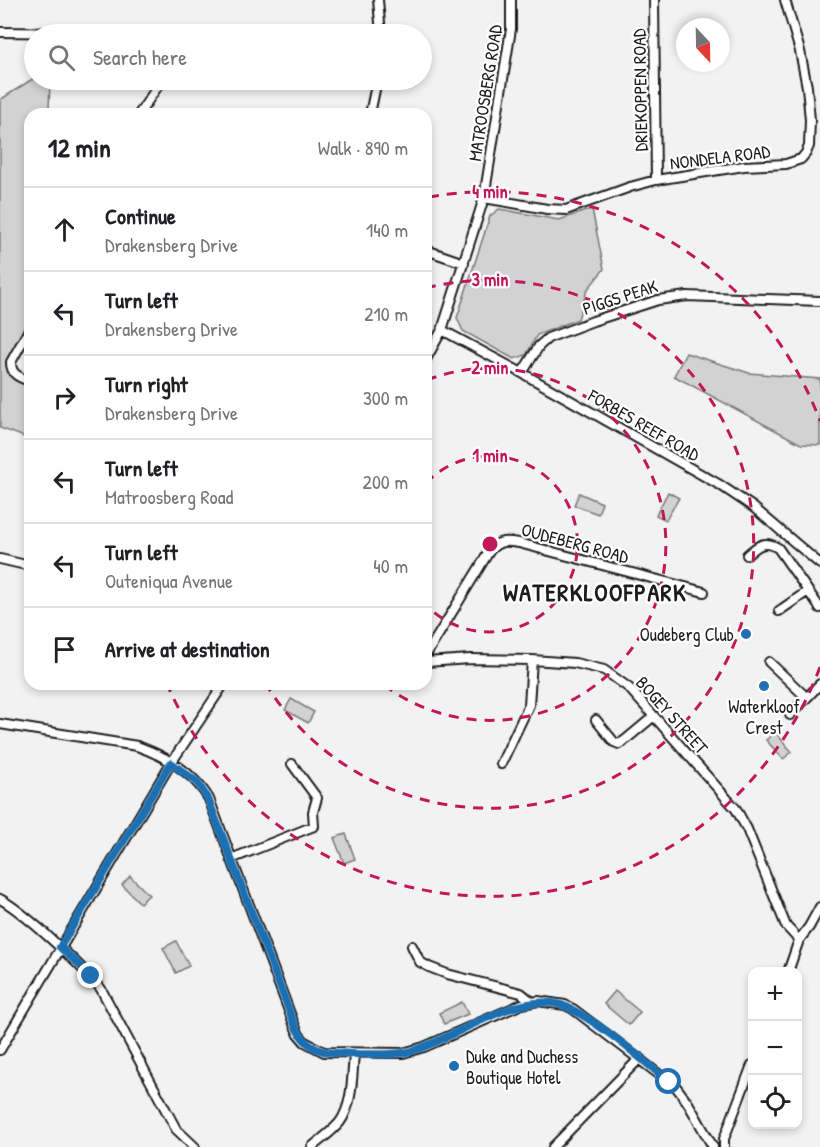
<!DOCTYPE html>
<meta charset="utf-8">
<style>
:root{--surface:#fff;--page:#f2f2f2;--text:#202124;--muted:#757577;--line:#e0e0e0}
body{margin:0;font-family:"Patrick Hand",sans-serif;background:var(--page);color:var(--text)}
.controls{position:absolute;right:18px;bottom:18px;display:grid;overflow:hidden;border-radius:12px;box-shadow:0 3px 9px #0003}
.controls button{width:54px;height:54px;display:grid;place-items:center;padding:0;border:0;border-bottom:2px solid var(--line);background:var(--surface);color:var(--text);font:30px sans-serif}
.compass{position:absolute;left:676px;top:18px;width:54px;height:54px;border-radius:50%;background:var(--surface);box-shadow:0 3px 9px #0003;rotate:158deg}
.stop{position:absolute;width:18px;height:18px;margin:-14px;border:4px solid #1f6fb2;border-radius:50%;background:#fff}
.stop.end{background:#1f6fb2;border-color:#fff;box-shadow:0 2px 6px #0008}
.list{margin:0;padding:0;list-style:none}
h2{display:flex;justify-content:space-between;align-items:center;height:78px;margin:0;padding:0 24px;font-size:26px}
h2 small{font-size:20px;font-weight:400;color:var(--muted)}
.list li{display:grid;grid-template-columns:39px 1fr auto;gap:18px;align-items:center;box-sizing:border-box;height:84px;padding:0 24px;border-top:2px solid var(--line)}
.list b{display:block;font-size:22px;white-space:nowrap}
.list p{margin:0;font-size:20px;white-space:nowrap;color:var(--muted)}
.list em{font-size:20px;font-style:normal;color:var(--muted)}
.icon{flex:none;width:33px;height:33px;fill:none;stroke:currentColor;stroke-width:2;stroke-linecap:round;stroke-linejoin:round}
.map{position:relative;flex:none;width:820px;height:1147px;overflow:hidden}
.search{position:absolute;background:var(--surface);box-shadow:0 3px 9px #0003;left:24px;top:24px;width:408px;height:66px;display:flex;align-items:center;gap:15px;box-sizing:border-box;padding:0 21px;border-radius:33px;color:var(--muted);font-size:22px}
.panel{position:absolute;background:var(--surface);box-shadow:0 3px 9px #0003;left:24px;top:108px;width:408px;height:582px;border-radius:18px}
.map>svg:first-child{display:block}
</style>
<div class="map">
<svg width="820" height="1147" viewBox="0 0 820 1147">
<rect width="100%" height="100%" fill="#f2f2f2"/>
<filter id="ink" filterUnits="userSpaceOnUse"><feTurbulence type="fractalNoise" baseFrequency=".0167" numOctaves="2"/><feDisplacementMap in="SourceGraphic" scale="12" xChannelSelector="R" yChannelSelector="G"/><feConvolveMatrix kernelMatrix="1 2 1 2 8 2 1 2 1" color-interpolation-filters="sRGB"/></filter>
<g filter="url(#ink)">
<path fill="#d2d2d2" stroke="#777" stroke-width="1.5" d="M34,78V80H50L49,111L48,114H30V318L6,363C7,378 17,381 30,386V439L0,428V100Z
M499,209L559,220L592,209L604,269L587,290L578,319L537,335L526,355L514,359L463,331L457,318L490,216Z
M686,353L749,373L820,379V445L801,444L674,376Z
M668,492L679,498L666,520L656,515Z
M579,493L602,503L598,514L574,505Z
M291,699L314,712L308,723L285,710Z
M775,732L792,752L783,759L766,740Z
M346,834L355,859L344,863L334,838Z
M130,876L149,895L140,903L122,885Z
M176,941L189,966L176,973L163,948Z
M615,991L640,1012L629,1025L604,1004Z
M462,1002L468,1014L444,1024L439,1013Z"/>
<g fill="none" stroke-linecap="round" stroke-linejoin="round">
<defs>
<path id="street" d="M378,0L381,34
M654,0L656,180
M0,32L157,34
M139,114L162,80
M370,114L377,80
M484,198L547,209L566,210L630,187L656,180L744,166L786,164L801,159L806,153L809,146L810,120L807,87L800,51L785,0
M426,250L464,263
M30,328L11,362C11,375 19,377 30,381
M442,330L522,373L720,485L753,507L820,564
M426,359L442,330L484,198L511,29V0
M522,373L539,346L548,338L593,321L658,300L687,296L820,301
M747,555C758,545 764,540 778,548L820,608
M0,559L30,566
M779,611L808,591
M426,655L490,550C499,540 506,541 519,543L704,592
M426,662L470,659L532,660L575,663L604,670L629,688L736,809L747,829L786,926L799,940
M769,662L806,697
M790,715L820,684
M596,720L614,742L619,744L624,741L654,716
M0,724L137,746C165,756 194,773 209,799L294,1024L299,1035L305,1042L324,1052L403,1053L424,1047L522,1004L538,1001L565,1005L573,1009L677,1088L688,1103L713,1147
M501,764L529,705L532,660
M231,859L314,826L313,812L317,798L292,764
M0,899C15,907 28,919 41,930C62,949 83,967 101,989L176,1129L195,1147
M412,946L420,962L429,967L447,974L521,993L532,1002
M788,972L799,940L809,927L820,907
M0,1050L171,763L224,684
M312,1147C321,1139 332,1132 340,1122C353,1104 352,1075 354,1054
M553,1147L640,1058
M724,1147V1139L752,1065"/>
</defs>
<use href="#street" stroke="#1c1c1c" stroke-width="12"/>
<use href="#street" stroke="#fff" stroke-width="8"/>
</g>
</g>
<g fill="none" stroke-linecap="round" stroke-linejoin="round" filter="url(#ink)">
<path stroke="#1f6fb2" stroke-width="8" d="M91,976L60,947L171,763L197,782L208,799L294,1023C307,1053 324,1053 353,1054C372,1054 394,1056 412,1051C456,1038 508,997 553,1003C583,1007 644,1061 669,1082"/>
</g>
<g fill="none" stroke="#c2185b" stroke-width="3" stroke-dasharray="10 8">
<path d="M426 483A88 88 0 1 1 426 605"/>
<path d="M427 380A176 176 0 1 1 384 685"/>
<path d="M426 288A264 264 0 1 1 267 686"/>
<path d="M820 667A352 352 0 0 1 167 684M429 197A352 352 0 0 1 820 421"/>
</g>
<g fill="#1f6fb2" stroke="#fff" stroke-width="2">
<circle cx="746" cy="634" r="6"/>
<circle cx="764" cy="686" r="6"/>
<circle cx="454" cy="1066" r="6"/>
</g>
<g text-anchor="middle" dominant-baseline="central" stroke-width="4.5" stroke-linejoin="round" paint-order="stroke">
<g font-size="18" fill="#1c1c1c" stroke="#fff">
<text transform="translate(640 90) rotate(-91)">DRIEKOPPEN ROAD</text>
<text transform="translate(485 93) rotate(-81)">MATROOSBERG ROAD</text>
<text transform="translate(720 157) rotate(-7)">NONDELA ROAD</text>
<text transform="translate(620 297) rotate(-18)">PIGGS PEAK</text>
<text transform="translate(644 425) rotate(30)">FORBES REEF ROAD</text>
<text transform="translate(575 543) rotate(15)">OUDEBERG ROAD</text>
<text transform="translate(672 715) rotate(48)">BOGEY STREET</text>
</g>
<g font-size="18" fill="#1c1c1c" stroke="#fff" text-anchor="end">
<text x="734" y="634">Oudeberg Club</text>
<text x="764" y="706" text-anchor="middle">Waterkloof<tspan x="764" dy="21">Crest</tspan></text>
<text x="466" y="1056" text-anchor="start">Duke and Duchess<tspan x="466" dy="21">Boutique Hotel</tspan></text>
</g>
<g font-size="24" font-weight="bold" letter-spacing="1.5" fill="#1c1c1c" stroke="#fff">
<text x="595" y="592">WATERKLOOFPARK</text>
</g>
</g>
<circle cx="490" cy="544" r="9" fill="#c2185b" stroke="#fff" stroke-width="3"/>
<g font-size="18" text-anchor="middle" font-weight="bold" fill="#c2185b" stroke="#fff" stroke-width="4.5" stroke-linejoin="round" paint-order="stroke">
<text x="490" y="198">4 min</text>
<text x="490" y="286">3 min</text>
<text x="490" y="374">2 min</text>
<text x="490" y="462">1 min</text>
</g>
</svg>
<div class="controls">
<button>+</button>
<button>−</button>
<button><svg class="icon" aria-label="locate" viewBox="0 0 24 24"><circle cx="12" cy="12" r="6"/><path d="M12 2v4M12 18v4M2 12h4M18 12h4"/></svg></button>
</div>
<svg class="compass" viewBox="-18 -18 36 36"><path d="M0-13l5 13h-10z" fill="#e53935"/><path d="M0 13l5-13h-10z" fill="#757577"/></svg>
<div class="stop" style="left:669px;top:1082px"></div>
<div class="stop end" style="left:91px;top:976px"></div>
<div class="search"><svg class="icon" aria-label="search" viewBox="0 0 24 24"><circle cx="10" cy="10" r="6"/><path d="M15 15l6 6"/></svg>Search here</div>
<section class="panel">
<h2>12 min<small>Walk · 890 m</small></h2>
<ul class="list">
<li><svg class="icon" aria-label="ahead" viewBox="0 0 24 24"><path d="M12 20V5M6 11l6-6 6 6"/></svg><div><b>Continue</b><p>Drakensberg Drive</p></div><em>140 m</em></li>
<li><svg class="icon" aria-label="left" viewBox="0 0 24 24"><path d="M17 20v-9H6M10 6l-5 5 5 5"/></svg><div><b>Turn left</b><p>Drakensberg Drive</p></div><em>210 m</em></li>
<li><svg class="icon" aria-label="right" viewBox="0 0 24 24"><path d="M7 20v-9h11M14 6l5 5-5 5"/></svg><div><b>Turn right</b><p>Drakensberg Drive</p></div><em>300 m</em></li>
<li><svg class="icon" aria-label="left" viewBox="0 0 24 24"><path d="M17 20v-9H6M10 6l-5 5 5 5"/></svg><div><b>Turn left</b><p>Matroosberg Road</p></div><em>200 m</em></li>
<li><svg class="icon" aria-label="left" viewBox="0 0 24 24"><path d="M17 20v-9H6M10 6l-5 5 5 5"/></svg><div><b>Turn left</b><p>Outeniqua Avenue</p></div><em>40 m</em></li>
<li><svg class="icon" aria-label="arrive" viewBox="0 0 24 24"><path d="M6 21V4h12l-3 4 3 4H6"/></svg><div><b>Arrive at destination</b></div></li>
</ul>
</section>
</div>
